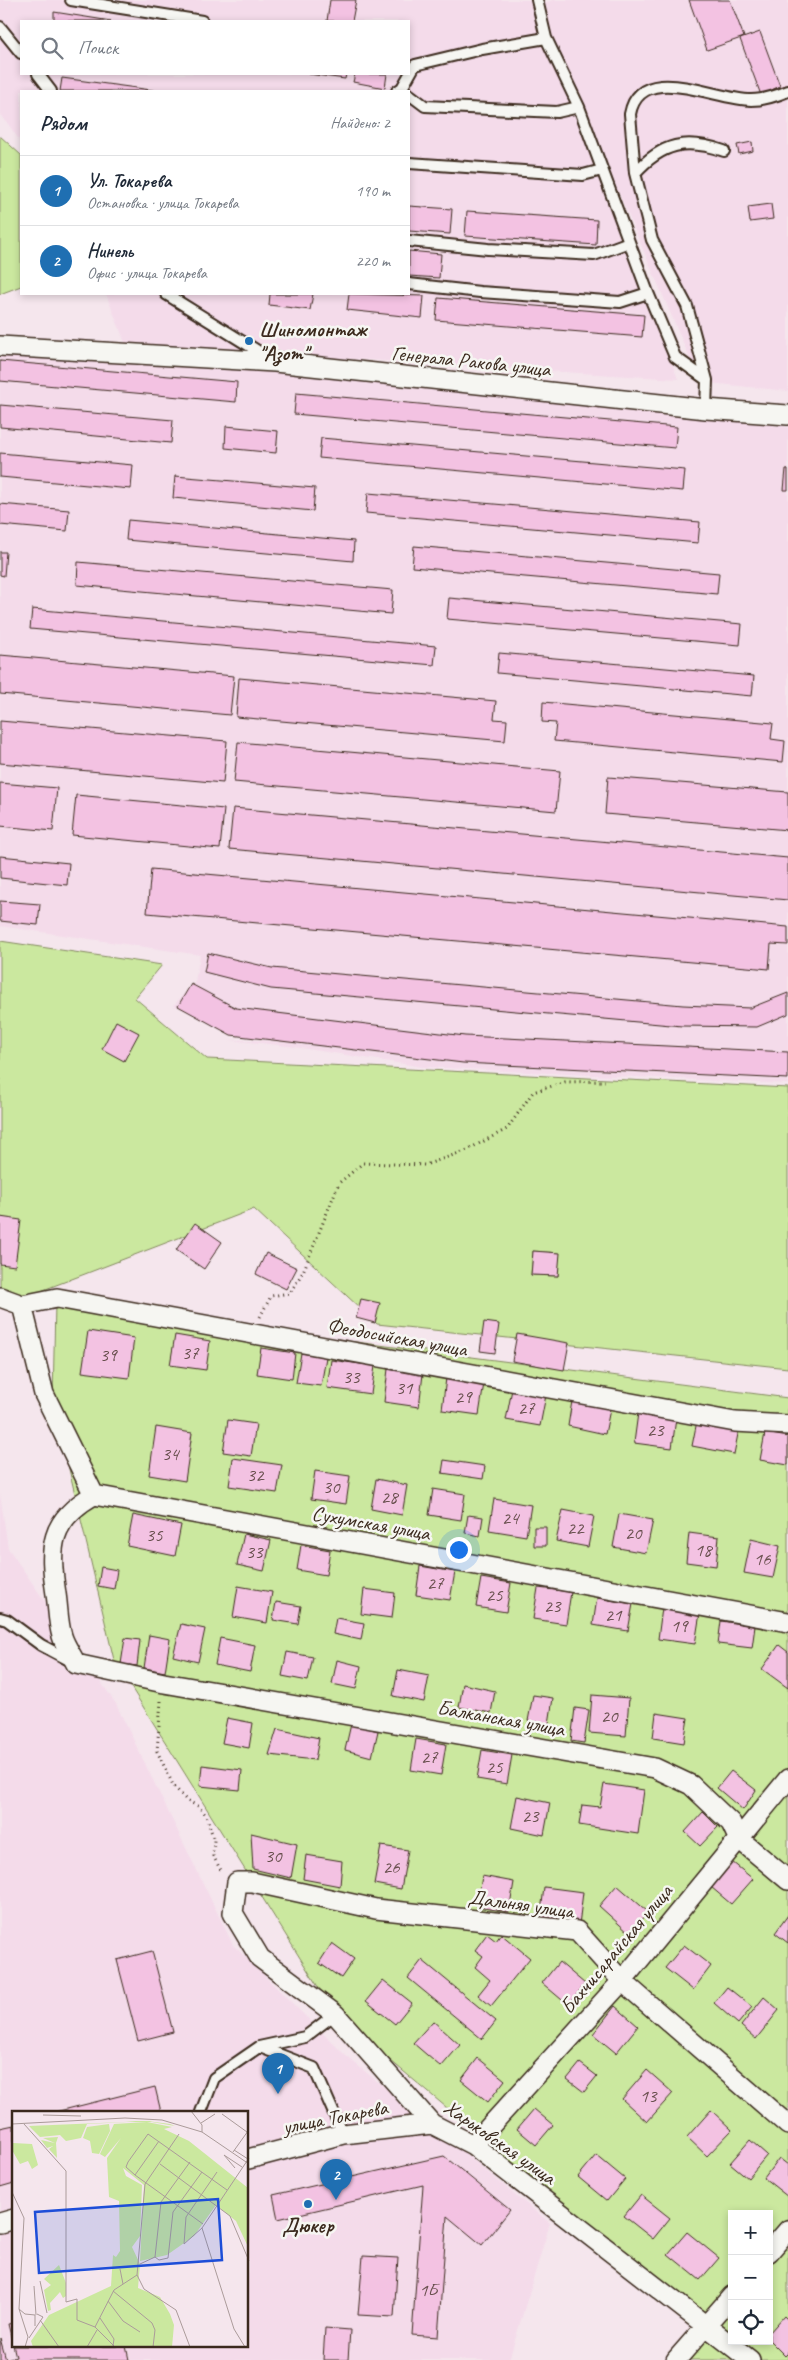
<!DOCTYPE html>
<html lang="ru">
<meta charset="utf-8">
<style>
:root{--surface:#fff;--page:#f6f6f7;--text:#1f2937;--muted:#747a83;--line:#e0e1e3;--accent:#1f6fb2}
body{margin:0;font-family:Caveat,sans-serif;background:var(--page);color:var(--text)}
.controls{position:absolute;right:15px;bottom:15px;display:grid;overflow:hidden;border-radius:0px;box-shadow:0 2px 8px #0003}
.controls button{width:45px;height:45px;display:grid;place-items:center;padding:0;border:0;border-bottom:1px solid var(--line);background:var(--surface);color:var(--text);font:25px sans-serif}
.you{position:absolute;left:458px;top:1549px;width:18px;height:18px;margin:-12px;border:4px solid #fff;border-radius:50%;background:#1a73e8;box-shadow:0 0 0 8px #1a73e833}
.badge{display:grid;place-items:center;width:32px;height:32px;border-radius:50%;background:var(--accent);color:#fff;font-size:16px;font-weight:700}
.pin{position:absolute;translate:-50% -41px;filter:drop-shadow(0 1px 2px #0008)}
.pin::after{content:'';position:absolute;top:26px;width:18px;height:15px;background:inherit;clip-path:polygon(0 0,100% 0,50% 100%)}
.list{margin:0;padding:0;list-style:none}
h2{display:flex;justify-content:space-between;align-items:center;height:65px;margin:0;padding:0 20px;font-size:21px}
h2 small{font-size:16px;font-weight:400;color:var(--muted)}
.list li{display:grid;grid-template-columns:32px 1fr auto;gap:15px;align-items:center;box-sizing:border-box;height:70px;padding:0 20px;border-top:1px solid var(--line)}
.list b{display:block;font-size:19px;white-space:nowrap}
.list p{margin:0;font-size:16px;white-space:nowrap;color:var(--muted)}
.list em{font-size:16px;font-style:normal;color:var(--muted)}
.icon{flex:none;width:28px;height:28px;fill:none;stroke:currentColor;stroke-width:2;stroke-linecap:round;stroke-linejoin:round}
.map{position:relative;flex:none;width:788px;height:2360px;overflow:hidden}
.search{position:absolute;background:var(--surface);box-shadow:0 2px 8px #0003;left:20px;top:20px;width:390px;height:55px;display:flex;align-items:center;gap:12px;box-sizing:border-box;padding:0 18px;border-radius:0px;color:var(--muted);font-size:19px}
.panel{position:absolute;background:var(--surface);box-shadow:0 2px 8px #0003;left:20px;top:90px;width:390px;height:205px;border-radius:0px}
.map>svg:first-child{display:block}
</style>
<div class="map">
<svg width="788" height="2360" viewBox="0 0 788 2360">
<rect width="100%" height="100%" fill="#f5e6ed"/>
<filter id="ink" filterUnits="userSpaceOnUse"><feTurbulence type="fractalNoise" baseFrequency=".02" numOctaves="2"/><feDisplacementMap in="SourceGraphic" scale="10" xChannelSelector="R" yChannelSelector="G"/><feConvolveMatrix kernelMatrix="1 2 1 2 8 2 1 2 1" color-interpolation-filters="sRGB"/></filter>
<g filter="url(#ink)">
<path fill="#f4dbea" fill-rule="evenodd" d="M0,0H531L678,379L126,345L106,294H409V91H21V142L0,113ZM21,21H409V74H21Z
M553,0H788V391L700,382L538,5Z
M0,349L276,368L788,427V1084L423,1067L288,1046L230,1040L374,1041L173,1006L195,982L200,955L0,926Z
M0,1494L8,1548L116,1704L233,1945L345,2055L550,2223L509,2360H0ZM14,2112H248V2346H14Z"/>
<path fill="#cbe89f" stroke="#83895e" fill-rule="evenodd" d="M0,136L21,155V286L0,294Z
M0,941L162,965L135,998L207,1059L788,1088V1368L377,1324L254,1209L25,1297L0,1290ZM533,1251L559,1253L558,1276L531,1275Z
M55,1303L788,1398V2360H676L706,2325L335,2014L114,1660L53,1401ZM732,2214H769V2341H732Z"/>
<path fill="#f3c2e2" stroke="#3b2a1e" d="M330,0H356L352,21H327Z
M689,0H730L744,37L707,50Z
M54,12L111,21H54Z
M760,32L780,86L761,95L740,39Z
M309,74H346L345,79Z
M355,74H387L385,88L353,82Z
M62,78L159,91H60Z
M752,142L753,151L739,154L737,145Z
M771,204L773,219L750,222L748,207Z
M409,206L452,209L450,234L409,231Z
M467,211L597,220L596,245L465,236Z
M409,251L441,254L439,278L409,276Z
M270,294H313L310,310L269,305Z
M349,294L424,296L422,318L347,310Z
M438,298L644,315L642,337L436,320Z
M0,361L237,382L236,402L0,381Z
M296,393L677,427L675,448L294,414Z
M0,405L173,420L171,443L0,427Z
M226,426L278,431L276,453L225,448Z
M321,438L685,470L683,491L319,458Z
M0,453L133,465L131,489L0,477Z
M786,469H788V490H784Z
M175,476L315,488L313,511L173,498Z
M368,493L700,522L698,543L366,513Z
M0,504L69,510L67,531L0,525Z
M128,520L354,541L353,561L126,540Z
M414,546L719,573L717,594L412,567Z
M0,552H6L4,576L0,575Z
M78,562L393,590L391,614L77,585Z
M449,598L742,624L740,645L447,619Z
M32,609L436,646L434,665L30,629Z
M499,653L754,676L752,696L497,673Z
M0,655L234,676L230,715L0,694Z
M239,678L496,701L494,719L507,720L505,741L236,717Z
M543,702L773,723L771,739L785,741L783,762L554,741L556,723L542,722Z
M0,721L227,741L223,783L0,763Z
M238,742L560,771L556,811L234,782Z
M608,777L788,792V830L605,814Z
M0,783L57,788L53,831L0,826Z
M76,795L224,809L220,849L72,835Z
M233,808L788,858V900L229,849Z
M0,856L69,863L67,885L0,878Z
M151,869L788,927V945L771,944L769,969L147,913Z
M0,901L40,904L38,925L0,921Z
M208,953L272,968L683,1005L750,1008L788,993V1014L757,1027L682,1026L271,989L204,972Z
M191,984L236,1008L465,1036L788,1052V1079L463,1063L231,1035L178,1006Z
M116,1021L139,1033L124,1061L102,1049Z
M0,1217L21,1220L15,1266L0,1264Z
M195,1223L222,1242L204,1269L176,1250Z
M533,1251L560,1253L558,1276L531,1275Z
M266,1253L297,1268L286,1289L256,1274Z
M361,1299L380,1303L375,1323L356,1318Z
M484,1322L499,1324L495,1353L480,1351Z
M88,1331L134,1338L129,1378L82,1372Z
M517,1334L569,1343L564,1370L512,1361Z
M175,1335L210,1341L206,1370L170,1365Z
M261,1348L295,1353L292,1379L257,1374Z
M301,1353L326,1357L321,1386L296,1383Z
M331,1360L375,1366L371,1394L327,1388Z
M388,1369L423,1374L419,1407L384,1402Z
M446,1378L484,1383L479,1415L442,1410Z
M512,1389L546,1395L540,1426L506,1420Z
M572,1401L610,1409L605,1434L568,1426Z
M638,1413L676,1418L672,1448L634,1443Z
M228,1420L256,1424L251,1456L223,1452Z
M697,1421L739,1429L734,1454L692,1446Z
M156,1427L192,1433L185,1481L149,1475Z
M765,1433L788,1437V1465L760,1460Z
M233,1458L282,1465L277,1493L229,1486Z
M444,1460L485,1466L483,1479L442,1473Z
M315,1471L350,1476L346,1504L311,1499Z
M376,1479L407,1485L402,1515L371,1509Z
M433,1489L465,1494L461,1520L429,1515Z
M494,1499L531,1505L526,1536L489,1530Z
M563,1510L594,1516L588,1547L556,1541Z
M619,1514L653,1520L646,1553L613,1547Z
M133,1515L181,1525L175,1556L127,1546Z
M468,1515L483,1517L480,1536L465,1533Z
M534,1527H546V1546H534Z
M689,1533L719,1537L716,1566L686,1562Z
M244,1534L271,1540L264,1571L237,1565Z
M751,1539L780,1546L773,1578L744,1573Z
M301,1545L330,1550L326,1575L297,1570Z
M420,1566L455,1572L450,1600L416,1595Z
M101,1567L117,1570L114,1589L98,1586Z
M481,1578L511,1583L506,1612L476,1607Z
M238,1586L272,1592L267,1623L233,1617Z
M538,1588L571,1592L566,1624L533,1619Z
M364,1589L395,1593L392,1618L361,1614Z
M597,1598L633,1604L628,1631L593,1625Z
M276,1602L301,1606L298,1624L273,1620Z
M662,1608L700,1613L695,1644L658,1639Z
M336,1618L364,1623L361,1640L333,1634Z
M721,1621L755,1626L752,1648L718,1644Z
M181,1624L205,1629L198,1662L173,1656Z
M149,1635L170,1639L165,1672L144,1668Z
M125,1638L140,1640L137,1666L121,1664Z
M220,1638L255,1645L250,1672L215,1665Z
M779,1645L788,1652V1688L762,1669Z
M287,1652L313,1657L308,1681L282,1676Z
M337,1660L361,1666L356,1689L332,1684Z
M398,1670L429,1676L424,1702L393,1696Z
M463,1684L495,1691L491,1713L459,1707Z
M533,1695L553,1698L549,1724L528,1721Z
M592,1695L629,1698L626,1736L589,1733Z
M575,1708L589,1710L584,1743L571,1741Z
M656,1713L688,1718L684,1743L653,1738Z
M227,1718L253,1723L249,1748L222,1743Z
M351,1724L378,1731L372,1757L345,1750Z
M277,1729L319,1738L315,1760L269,1755Z
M416,1739L446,1744L441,1775L411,1770Z
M482,1750L512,1755L507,1784L477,1779Z
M202,1765L242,1770L240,1790L200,1786Z
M731,1771L756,1790L743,1810L717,1788Z
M604,1784L644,1790L638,1834L579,1825L582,1805L600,1807Z
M517,1796L550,1803L544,1835L511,1828Z
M703,1812L718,1827L700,1846L685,1832Z
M251,1833L297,1844L291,1878L253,1869Z
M381,1846L408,1850L401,1889L374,1884Z
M306,1855L342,1861L340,1886L303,1879Z
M732,1862L753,1879L731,1904L711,1887Z
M482,1876L514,1882L509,1912L477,1907Z
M617,1885L648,1912L629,1933L599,1906Z
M544,1887L583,1892L579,1925L540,1921Z
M788,1915V1943L775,1933Z
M487,1934L496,1941L501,1934L530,1958L491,2006L478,1995L490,1980L475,1967L483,1956L475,1950Z
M332,1943L354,1959L341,1978L319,1963Z
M684,1945L711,1966L693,1990L665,1968Z
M152,1951L173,2032L138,2041L117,1960Z
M422,1960L496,2021L482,2039L408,1978Z
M559,1962L585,1984L568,2005L542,1983Z
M383,1980L412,2003L395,2024L366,2001Z
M727,1987L752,2007L738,2024L714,2003Z
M764,1997L779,2010L756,2039L741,2026Z
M615,2006L638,2026L616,2053L593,2034Z
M433,2021L460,2045L441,2067L413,2043Z
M478,2058L505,2080L488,2102L461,2080Z
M580,2063L597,2076L584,2092L567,2079Z
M647,2070L673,2093L647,2122L622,2099Z
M155,2087L161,2112H55Z
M534,2109L553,2125L536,2145L517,2129Z
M711,2110L732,2130L707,2156L687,2137Z
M14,2125V2183L0,2187V2128Z
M750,2140L767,2155L748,2178L730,2163Z
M596,2155L625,2179L607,2201L578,2177Z
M444,2156L510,2210L482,2245L447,2216L438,2337L412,2335L423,2185L278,2219L273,2195Z
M779,2158L788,2165V2197L764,2178Z
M641,2195L670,2218L653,2239L624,2216Z
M687,2232L719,2258L700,2280L668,2254Z
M363,2256L398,2258L394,2317L358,2315Z
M784,2316L788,2320V2353L785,2356L769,2340V2333Z
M14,2323V2346H126L129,2360H0V2338L6,2360L16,2357L8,2324Z
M325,2328L350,2330L348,2360H323Z"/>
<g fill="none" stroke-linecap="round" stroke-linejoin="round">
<defs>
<path id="service" d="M71,0L202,21
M0,27L21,53
M546,38L579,107L648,293L675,357L707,380L706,409
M38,74L51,91
M397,91L402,88L415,65L482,49L546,38L537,0
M409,94L425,106L557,112L579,107
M409,163L583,175L602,170
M635,173C662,143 686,138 724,151
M409,241L488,249L594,255L629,242
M409,284L480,292L620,302L648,293
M166,294L269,358
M707,380L687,306L652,240L635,173L630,114C640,60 715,100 751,100C765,100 776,96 788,91
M0,1618L7,1620L41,1645L73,1662
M260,2047L314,2068L343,2134
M201,2112L214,2078L259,2047L305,2037L335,2014"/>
<path id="minor" d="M0,346L275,362L706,409L788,415
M0,1297L22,1305L57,1298L735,1422L788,1425
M22,1305L44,1394L94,1495C49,1520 49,1548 56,1594C58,1607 58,1623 62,1636C65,1646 72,1655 76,1664L164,1683L655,1768L691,1785L731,1823L738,1838L788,1880
M94,1495L788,1622
M473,2145L622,1981L788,1779
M248,2159L343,2134L432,2124
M0,2223L14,2219
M769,2252L788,2230
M676,2360L732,2296
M750,2360L473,2145L432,2124L335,2014L260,1958L233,1913L237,1882H252L376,1909L577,1931L622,1981L788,2125"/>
</defs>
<use href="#service" stroke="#3b2a1e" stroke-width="14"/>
<use href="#minor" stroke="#3b2a1e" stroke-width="22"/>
<path stroke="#3b2a1e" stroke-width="3" stroke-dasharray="1 4" stroke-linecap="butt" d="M260,1317L271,1296L290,1293L303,1272L339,1183L363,1163L425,1165L465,1151L507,1129L533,1092L565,1082L605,1081
M161,1701L157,1751L173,1785L187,1801L198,1806L206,1815L214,1840L213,1856L222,1872"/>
<use href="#service" stroke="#f6f6f2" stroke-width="10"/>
<use href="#minor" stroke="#f6f6f2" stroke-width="19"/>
</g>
</g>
<g fill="#1f6fb2" stroke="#f6f6f2" stroke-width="2">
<circle cx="249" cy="341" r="5"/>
<circle cx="308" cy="2204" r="5"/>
</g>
<g text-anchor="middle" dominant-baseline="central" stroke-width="5" stroke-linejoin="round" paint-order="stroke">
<g font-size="19" fill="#69504f">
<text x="190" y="1353">37</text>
<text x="108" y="1355">39</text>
<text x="351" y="1377">33</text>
<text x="404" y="1388">31</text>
<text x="463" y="1397">29</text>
<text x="526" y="1408">27</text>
<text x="655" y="1430">23</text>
<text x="170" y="1454">34</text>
<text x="255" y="1475">32</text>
<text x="331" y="1487">30</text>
<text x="389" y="1497">28</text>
<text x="510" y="1518">24</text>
<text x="575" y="1528">22</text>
<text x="633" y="1533">20</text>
<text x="154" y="1535">35</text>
<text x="703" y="1550">18</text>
<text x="254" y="1552">33</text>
<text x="762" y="1559">16</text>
<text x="435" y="1583">27</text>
<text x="494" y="1595">25</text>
<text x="552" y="1606">23</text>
<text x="613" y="1615">21</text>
<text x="679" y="1626">19</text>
<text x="609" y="1716">20</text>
<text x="429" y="1757">27</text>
<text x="494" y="1767">25</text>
<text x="530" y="1816">23</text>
<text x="273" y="1856">30</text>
<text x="391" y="1867">26</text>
<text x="648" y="2096">13</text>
<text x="428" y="2290">1Б</text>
</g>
<g font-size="21" font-weight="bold" fill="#3b2a1e" stroke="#f6f6f2" text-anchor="start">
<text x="259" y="329">Шиномонтаж<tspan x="259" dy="24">"Азот"</tspan></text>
<text x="308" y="2225" text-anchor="middle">Дюкер</text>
</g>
<g font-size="21" fill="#3b2a1e" stroke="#f6f6f2">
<text transform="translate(471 361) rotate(6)">Генерала Ракова улица</text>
<text transform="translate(397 1337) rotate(10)">Феодосийская улица</text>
<text transform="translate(371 1523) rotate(10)">Сухумская улица</text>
<text transform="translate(501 1718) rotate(10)">Балканская улица</text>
<text transform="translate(521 1904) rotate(8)">Дальняя улица</text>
<text transform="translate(616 1949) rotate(-50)">Бахчисарайская улица</text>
<text transform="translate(335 2117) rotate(-11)">улица Токарева</text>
<text transform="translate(500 2142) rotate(35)">Харьковская улица</text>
</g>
</g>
<g transform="translate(12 2111)">
<rect width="236" height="236" fill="#f5e6ed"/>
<path d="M134,10L75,13L69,27L54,30L48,24L28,26L17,15L135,10L158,13L163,15ZM135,11L160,16L152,18L177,30L236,77L237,138L224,110L204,94L182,125L155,144L128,150L132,74L111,57L114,65L130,74L128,125L120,136L128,153L126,177L148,186L158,203L162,214L160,236H21L19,230L37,204L99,175L101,144L104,146L108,140L107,90L97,86L95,47L109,27L93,46L88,43L102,13ZM97,13L98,20L87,43L80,42L78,30L71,27L75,16ZM0,17L1,32L20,33L26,54L20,58L16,50L8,53L0,39ZM46,26L44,32L45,47L37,38L41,35L35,37L29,29L43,32L31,27ZM47,154L54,172V185L51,187L48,181L38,192L39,199L36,200L32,179L39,174L32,168Z" fill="#cbe89f"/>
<path fill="none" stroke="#ab9b9a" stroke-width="1" d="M179,0L190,14V21M210,3L235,21M31,4L69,5M189,12L203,3M0,13L113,7L150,9L190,21L237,53M12,13L54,60V191L65,188V209L83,216L103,236M222,39L236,48M221,41L236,20M148,53L218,105L237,150M223,57L212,44L230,56M123,64L147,30M0,81L12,107L7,198L16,226L13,236M191,113L123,64L114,56L116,51L136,23L215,79M190,117L222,218L233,236M172,133L190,117L237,47M172,133L174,106L205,61M143,146L149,91L178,51M128,153L143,146L147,149L156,147L161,101L190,61M108,158L111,173M125,164L133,73L167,23M125,164L132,178L164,199L178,236M28,170L35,202M22,175L24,204M101,180L140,212L143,219L141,236M96,190L111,210L128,221M7,198L13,203L23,204V215M88,207L102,228L101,235M28,209L47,236M83,216L102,179L125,164M17,227L31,206L25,203M75,236L85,219"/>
<path fill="#1d4ed8" fill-opacity="0.15" stroke="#1d4ed8" stroke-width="2.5" d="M206,88L210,149L27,162L23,101Z"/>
<rect width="236" height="236" fill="none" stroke="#3b2a1e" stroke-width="2.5"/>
</g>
</svg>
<div class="controls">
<button>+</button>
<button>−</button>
<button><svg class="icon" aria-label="locate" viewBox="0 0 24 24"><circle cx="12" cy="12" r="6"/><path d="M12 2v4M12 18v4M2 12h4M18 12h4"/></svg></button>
</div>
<div class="you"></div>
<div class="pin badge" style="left:278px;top:2094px">1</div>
<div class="pin badge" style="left:336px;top:2200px">2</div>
<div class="search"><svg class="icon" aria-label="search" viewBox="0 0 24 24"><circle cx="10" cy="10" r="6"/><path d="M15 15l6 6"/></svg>Поиск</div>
<section class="panel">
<h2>Рядом<small>Найдено: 2</small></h2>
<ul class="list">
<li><span class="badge">1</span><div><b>Ул. Токарева</b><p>Остановка · улица Токарева</p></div><em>190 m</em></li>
<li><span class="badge">2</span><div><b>Нинель</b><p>Офис · улица Токарева</p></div><em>220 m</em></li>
</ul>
</section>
</div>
